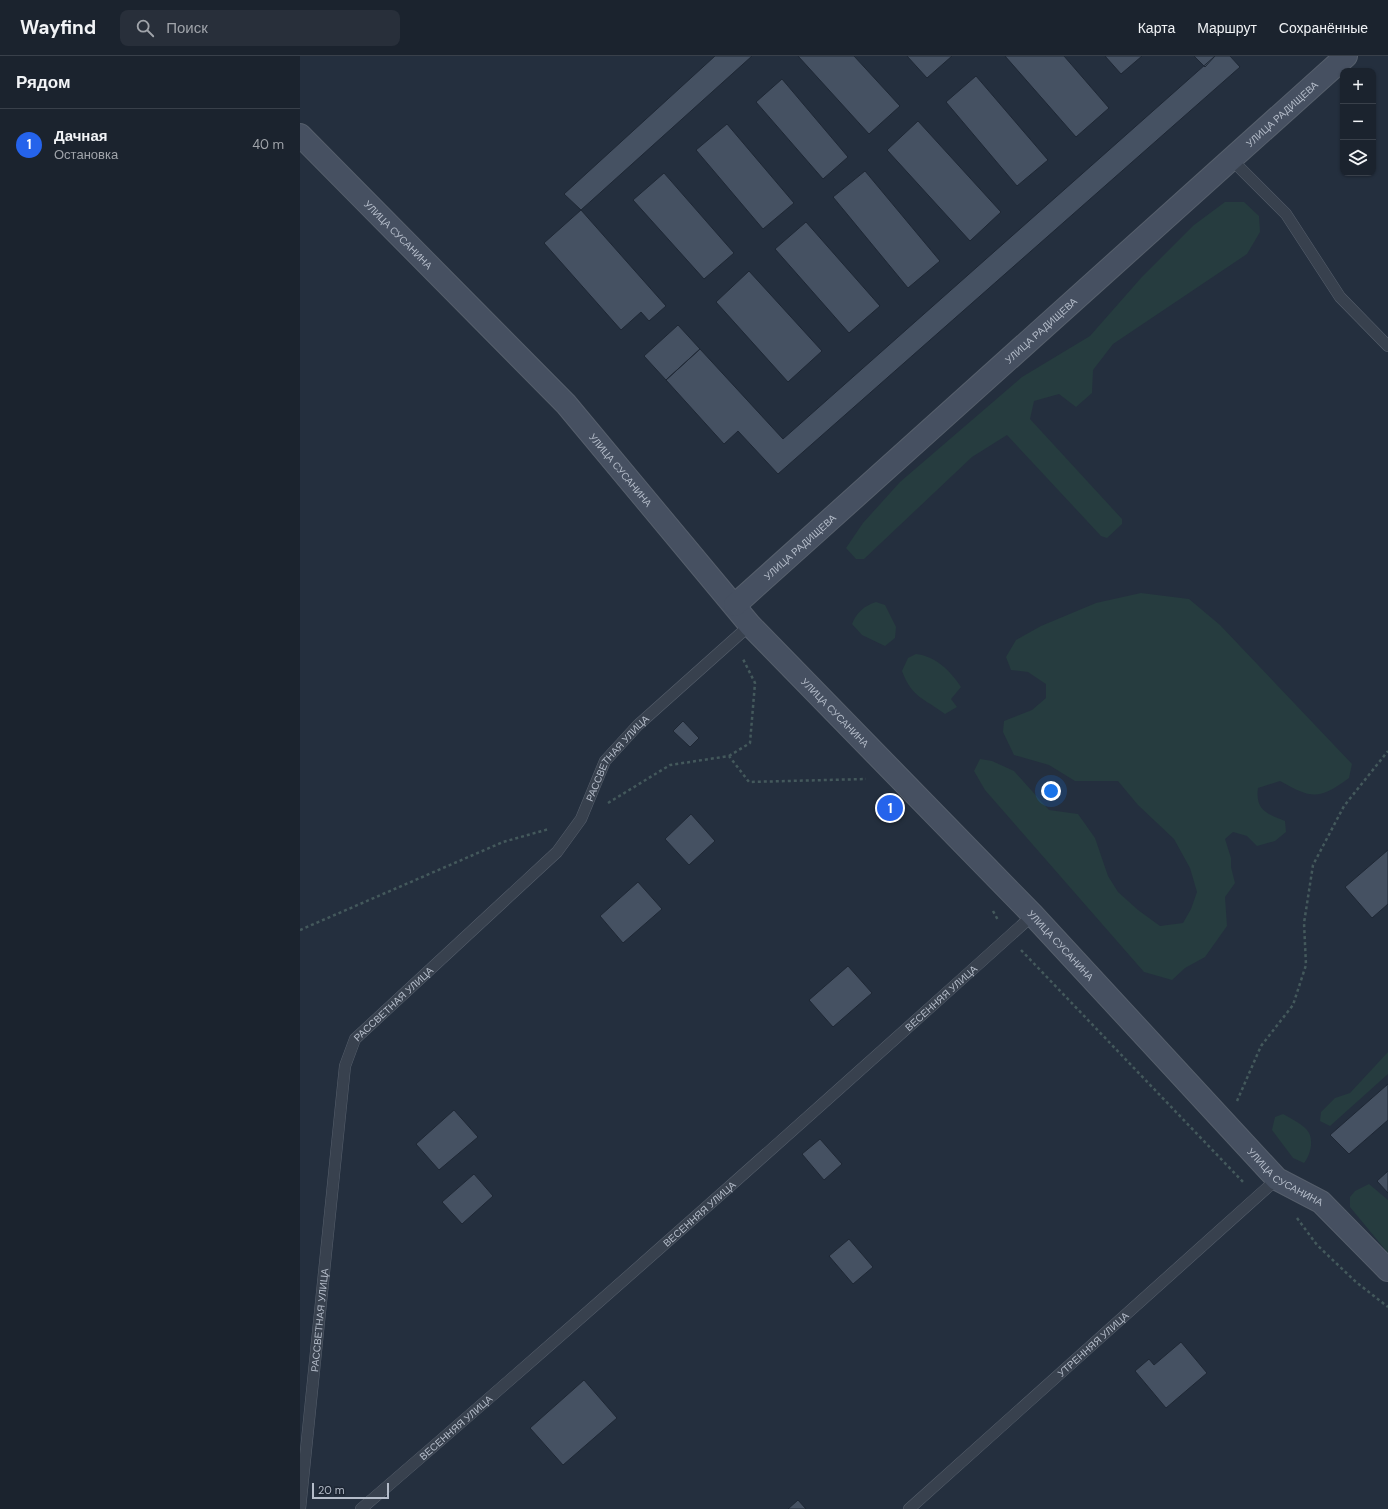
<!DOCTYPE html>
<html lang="ru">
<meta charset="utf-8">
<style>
:root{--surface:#1b232e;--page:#282f3a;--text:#f1f3f6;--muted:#a0a4aa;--line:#39404a;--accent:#2563eb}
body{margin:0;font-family:"DM Sans",sans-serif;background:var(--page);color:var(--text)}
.controls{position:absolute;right:12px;top:12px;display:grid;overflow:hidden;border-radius:8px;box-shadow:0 1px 3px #0004}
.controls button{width:36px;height:36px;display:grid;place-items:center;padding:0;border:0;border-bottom:1px solid var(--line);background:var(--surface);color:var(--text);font:20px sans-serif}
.scale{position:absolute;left:12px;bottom:10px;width:77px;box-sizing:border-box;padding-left:4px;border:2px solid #b4bcc9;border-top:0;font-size:11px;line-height:14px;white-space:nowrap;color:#b4bcc9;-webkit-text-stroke:3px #1d2633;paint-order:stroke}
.you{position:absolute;left:751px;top:735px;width:14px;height:14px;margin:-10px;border:3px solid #fff;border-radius:50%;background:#1a73e8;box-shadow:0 0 0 6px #1a73e833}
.badge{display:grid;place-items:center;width:26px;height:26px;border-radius:50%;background:var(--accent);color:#fff;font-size:13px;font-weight:700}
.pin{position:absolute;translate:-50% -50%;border:2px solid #fff;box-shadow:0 1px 4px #0006}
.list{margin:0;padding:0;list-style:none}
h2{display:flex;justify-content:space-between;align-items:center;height:52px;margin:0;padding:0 16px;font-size:17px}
h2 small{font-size:13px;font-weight:400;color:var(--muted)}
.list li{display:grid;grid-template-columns:26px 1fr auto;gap:12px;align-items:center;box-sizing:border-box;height:72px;padding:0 16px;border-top:1px solid var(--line)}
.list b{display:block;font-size:15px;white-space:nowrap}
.list p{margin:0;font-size:13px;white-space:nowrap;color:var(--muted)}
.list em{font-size:13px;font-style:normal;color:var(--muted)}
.icon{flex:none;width:22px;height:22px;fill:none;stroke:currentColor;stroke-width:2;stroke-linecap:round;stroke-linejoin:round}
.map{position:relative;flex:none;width:1088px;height:1453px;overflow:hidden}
header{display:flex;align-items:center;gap:24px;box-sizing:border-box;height:56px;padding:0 20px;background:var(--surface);border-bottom:1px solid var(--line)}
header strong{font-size:19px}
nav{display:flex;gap:22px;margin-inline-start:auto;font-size:14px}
.search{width:280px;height:36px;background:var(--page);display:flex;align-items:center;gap:10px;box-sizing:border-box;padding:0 14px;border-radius:8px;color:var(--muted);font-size:15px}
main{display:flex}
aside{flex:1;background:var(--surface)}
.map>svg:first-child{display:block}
</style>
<header>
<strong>Wayfind</strong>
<div class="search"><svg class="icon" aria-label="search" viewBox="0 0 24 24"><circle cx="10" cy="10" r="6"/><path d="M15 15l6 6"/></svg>Поиск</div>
<nav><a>Карта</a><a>Маршрут</a><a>Сохранённые</a></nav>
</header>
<main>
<aside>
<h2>Рядом<small></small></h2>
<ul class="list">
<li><span class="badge">1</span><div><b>Дачная</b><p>Остановка</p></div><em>40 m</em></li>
</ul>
</aside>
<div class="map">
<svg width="1088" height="1453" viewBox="0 0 1088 1453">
<rect width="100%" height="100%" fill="#242f3e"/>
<path fill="#263c3f" d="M925,146H944L959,160L960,176L947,198L813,288L793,314L792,337L776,351L759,338L734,345L730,363L822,463V468L807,482L801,480L707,379L672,401L564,503H556L546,492L563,467L600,426L722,321L790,280L841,222L894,169Z
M841,537L889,543L920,569L1052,708L1049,722C1019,744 1012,743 980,725L958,732C955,754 967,758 985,765L986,776L975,785L957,790L947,780L933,776L925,783L931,802V811L935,827L925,841L927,870L905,901L885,912L872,924L844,916L685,734L674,715L680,703L692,705L714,715L749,754L778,758L795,782L808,820L818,836L838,854L860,870L883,867L891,853L897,836L890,812L874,783L838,749L818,725H775L749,709L714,699L703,676L704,665L732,654L746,642V628L728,616L711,614L706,601L716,584L741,570L796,547Z
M576,546L585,549L596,571L595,582L585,590L562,579L552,568C557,556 564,550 576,546Z
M616,598C635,600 651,615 661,631L651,643L657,651L645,658C624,642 612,642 602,615L608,602Z
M1088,996V1018L1030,1070L1020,1065L1021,1056L1035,1042L1050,1037Z
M983,1058C990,1062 1002,1068 1007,1074C1015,1083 1010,1100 1004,1107L993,1102L972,1074L975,1061Z
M1069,1128L1088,1144V1197L1050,1151V1141L1055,1135Z"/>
<path fill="#455162" stroke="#1f2835" d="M415,0H452L281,154L264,138Z
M498,0H554L600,50L569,78Z
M607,0H652L627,22Z
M705,0H764L809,52L776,81Z
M805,0H842L821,18Z
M894,0H915L905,11Z
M915,0H930L940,11L478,418L438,375L424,388L366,324L400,293L483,383Z
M676,20L748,104L717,130L646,46Z
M482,23L548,101L523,123L456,46Z
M618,65L701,156L670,185L587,94Z
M427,68L494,147L463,173L396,94Z
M565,115L640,205L608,232L533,141Z
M364,117L434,197L404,223L333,144Z
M281,154L366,250L349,265L341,256L321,274L244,187Z
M506,166L580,250L549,277L475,193Z
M449,215L522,295L488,326L416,246Z
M378,269L400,293L366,324L344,300Z
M383,665L399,682L390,691L373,675Z
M391,758L415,785L389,809L365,783Z
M1088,794V848L1072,862L1045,831Z
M338,826L362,853L323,887L300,860Z
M548,910L572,937L533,971L509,944Z
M1088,1028V1064L1049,1098L1030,1079Z
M154,1054L178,1081L139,1114L116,1088Z
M520,1083L542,1108L524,1124L502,1098Z
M1088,1115V1137L1077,1125Z
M174,1118L193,1140L162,1168L142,1146Z
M549,1183L573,1211L553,1228L529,1200Z
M881,1286L907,1317L866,1352L835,1315L849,1303L854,1309Z
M284,1324L317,1362L263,1409L230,1372Z
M498,1444L506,1453H488Z"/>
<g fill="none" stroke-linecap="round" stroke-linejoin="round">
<defs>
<g id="lane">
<path d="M931,103L986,158L1040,241L1088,290"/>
<path id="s1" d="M0,1453L45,1010L55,983L257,796L281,763L305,705L338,669L450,569"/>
<path id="s2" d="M61,1453C288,1258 511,1059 733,859"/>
<path id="s3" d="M609,1453L977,1123"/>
</g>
<g id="secondary">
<path id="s4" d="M0,79L266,348L450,569L733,859L977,1123L1021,1146L1088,1214"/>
<path id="s5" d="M435,549L1046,0"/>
</g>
</defs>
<use href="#lane" stroke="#565f6c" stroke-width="12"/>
<use href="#secondary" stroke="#565f6c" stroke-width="24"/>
<path stroke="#44595c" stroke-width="2.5" stroke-dasharray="3 3" stroke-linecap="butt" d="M429,700L450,687L455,627L442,601
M308,747L370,709L429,700L449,726L566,723
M693,855L698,864
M0,874L203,786L249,773
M721,894L944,1127
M937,1045L961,990L993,949L1006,909L1004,867L1013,809L1044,750L1088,695
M997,1162L1017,1189L1056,1226L1088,1251"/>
<use href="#lane" stroke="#38414e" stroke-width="11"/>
<use href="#secondary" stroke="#465061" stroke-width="22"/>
</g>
<g text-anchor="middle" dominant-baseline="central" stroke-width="3.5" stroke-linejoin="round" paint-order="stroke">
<g font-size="10" fill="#b4bcc9" stroke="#1d2633">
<text stroke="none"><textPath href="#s5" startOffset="735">УЛИЦА РАДИЩЕВА</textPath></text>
<text stroke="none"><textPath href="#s4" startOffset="140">УЛИЦА СУСАНИНА</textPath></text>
<text stroke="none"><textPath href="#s5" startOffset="411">УЛИЦА РАДИЩЕВА</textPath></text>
<text stroke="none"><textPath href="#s4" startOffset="464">УЛИЦА СУСАНИНА</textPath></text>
<text stroke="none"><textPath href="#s5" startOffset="87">УЛИЦА РАДИЩЕВА</textPath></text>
<text stroke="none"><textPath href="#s4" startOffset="788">УЛИЦА СУСАНИНА</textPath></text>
<text stroke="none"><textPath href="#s1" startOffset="862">РАССВЕТНАЯ УЛИЦА</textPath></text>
<text stroke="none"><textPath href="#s4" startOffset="1112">УЛИЦА СУСАНИНА</textPath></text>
<text stroke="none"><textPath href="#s2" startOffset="773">ВЕСЕННЯЯ УЛИЦА</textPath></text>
<text stroke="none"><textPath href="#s1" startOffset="526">РАССВЕТНАЯ УЛИЦА</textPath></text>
<text stroke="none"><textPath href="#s4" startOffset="1436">УЛИЦА СУСАНИНА</textPath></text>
<text stroke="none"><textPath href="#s2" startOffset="449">ВЕСЕННЯЯ УЛИЦА</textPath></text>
<text stroke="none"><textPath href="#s1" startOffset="190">РАССВЕТНАЯ УЛИЦА</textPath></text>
<text stroke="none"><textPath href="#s3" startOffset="247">УТРЕННЯЯ УЛИЦА</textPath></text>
<text stroke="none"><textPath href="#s2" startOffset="125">ВЕСЕННЯЯ УЛИЦА</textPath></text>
</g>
</g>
</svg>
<div class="controls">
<button>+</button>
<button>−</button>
<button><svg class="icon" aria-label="layers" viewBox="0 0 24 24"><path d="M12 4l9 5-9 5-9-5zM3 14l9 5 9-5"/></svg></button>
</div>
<div class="scale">20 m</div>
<div class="you"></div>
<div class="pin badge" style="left:590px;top:752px">1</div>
</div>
</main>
